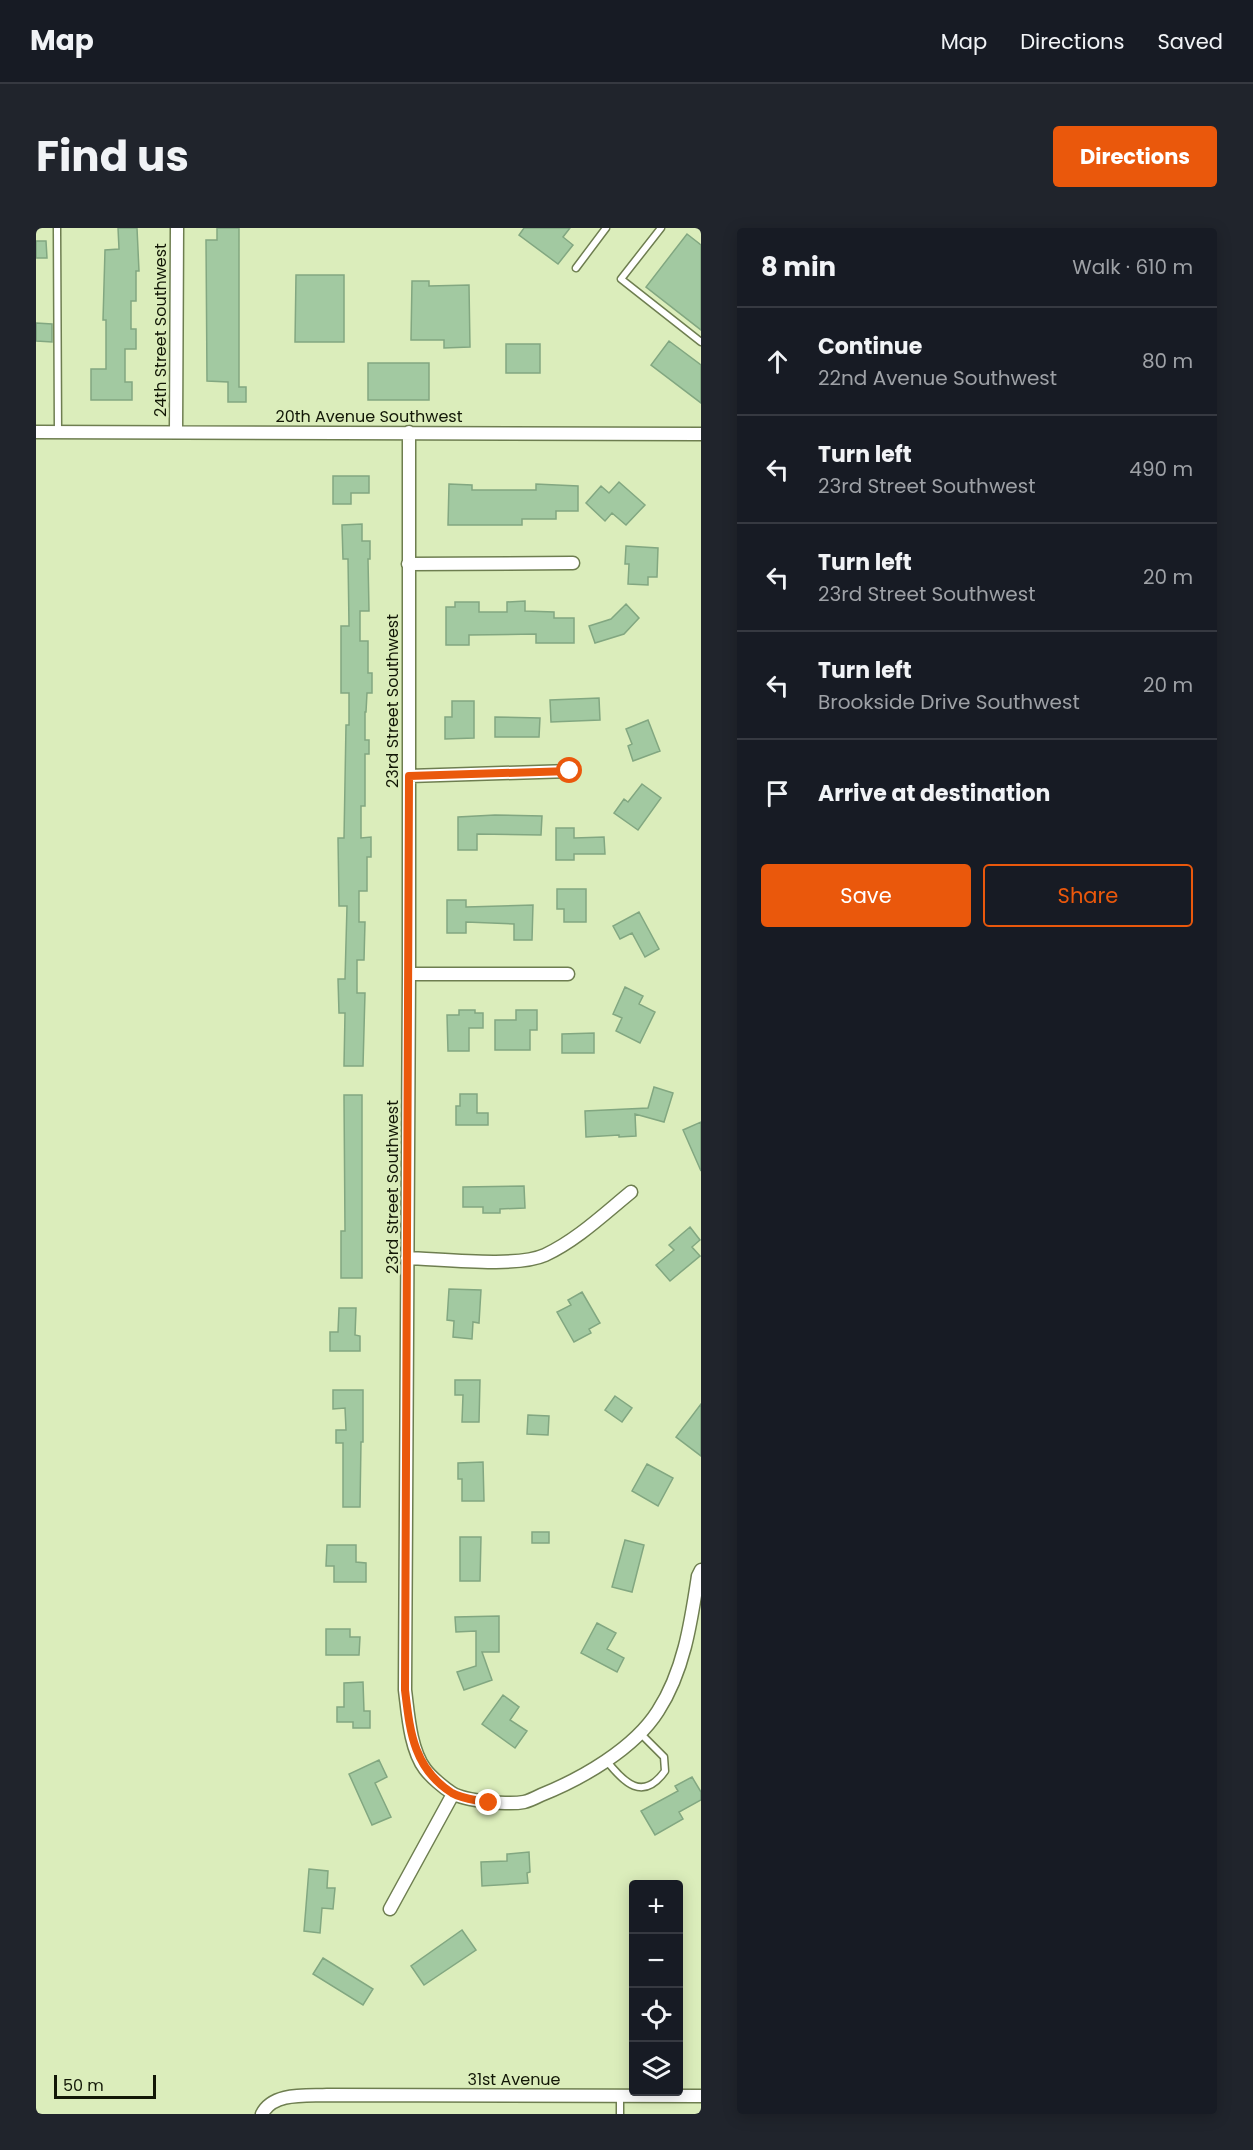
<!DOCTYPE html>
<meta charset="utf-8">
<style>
:root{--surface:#171b24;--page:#20242c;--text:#f1f3f6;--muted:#9ea1a6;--line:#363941;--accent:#ea580c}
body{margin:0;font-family:Poppins,sans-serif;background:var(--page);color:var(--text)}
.controls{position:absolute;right:18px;bottom:18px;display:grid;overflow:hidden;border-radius:6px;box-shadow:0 3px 15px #0003}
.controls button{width:54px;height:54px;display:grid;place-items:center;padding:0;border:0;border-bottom:2px solid var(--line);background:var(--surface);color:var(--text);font:30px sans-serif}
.scale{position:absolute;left:18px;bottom:15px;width:102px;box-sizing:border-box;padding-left:6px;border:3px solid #121706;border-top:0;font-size:16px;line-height:21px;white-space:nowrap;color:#121706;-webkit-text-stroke:4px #dbedbb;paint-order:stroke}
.stop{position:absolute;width:18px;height:18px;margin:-14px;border:4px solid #ea580c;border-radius:50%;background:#fff}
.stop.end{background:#ea580c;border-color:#fff;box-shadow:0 2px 6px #0008}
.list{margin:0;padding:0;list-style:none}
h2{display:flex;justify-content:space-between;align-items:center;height:78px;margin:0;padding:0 24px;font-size:26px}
h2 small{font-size:20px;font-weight:400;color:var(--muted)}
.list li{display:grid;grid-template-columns:39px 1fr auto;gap:18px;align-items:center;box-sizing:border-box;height:108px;padding:0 24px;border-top:2px solid var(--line)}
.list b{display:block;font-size:22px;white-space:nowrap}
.list p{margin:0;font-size:20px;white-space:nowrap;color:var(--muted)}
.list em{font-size:20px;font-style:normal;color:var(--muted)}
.actions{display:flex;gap:12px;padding:18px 24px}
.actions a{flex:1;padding:14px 0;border:2px solid var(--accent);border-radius:6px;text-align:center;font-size:21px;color:var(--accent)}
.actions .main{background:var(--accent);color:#fff}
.icon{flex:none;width:33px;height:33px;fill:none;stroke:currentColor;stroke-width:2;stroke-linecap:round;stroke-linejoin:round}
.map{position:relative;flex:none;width:665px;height:1886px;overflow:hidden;border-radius:6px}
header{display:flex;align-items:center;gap:36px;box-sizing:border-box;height:84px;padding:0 30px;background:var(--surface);border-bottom:2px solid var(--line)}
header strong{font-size:28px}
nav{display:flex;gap:33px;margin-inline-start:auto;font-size:21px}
.intro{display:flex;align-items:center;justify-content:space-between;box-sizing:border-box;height:144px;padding:0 36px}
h1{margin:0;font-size:42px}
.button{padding:15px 27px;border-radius:6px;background:var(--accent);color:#fff;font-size:21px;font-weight:700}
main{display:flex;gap:36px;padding:0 36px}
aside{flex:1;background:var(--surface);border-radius:6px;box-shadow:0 3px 15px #0003}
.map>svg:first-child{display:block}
</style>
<header>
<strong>Map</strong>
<nav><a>Map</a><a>Directions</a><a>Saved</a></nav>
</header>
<div class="intro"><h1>Find us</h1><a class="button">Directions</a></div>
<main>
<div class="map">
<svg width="665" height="1886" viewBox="0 0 665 1886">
<rect width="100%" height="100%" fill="#dbedbb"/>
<path fill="#a2c9a1" stroke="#82a781" stroke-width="1.5" d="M82,0H101L103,43H100V73H95V101H100V121H89V154H96V172H55V141H70V92H67L69,22L83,21Z
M181,0H203V159H210V174H192V154L171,153L170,12H181Z
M488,0H534L527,9L537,17L522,36L483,7Z
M651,6L665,17V102L610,59Z
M0,13H10L11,30H0Z
M260,47H308V114H259Z
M376,53H393V58L433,57L434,119L408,120V112H375Z
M0,95L16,96V114L0,113Z
M633,113L665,137V175L615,137Z
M470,116H504V145H470Z
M332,135H393V172H332Z
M297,248H333V265H315V276H297Z
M583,254L609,277L590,297L576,285L569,293L550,275L565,258L573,265Z
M413,256L436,257V262H500V256L542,258V283H520V291H486V297H412Z
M326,296V313H334V331H332L333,383H324V413H332V445H336V465H331L330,484H329V512H333V526H329V578H325V610L335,609V629H331V663H323V694H329L328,732H321V765H329L327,838H308L309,785H303L302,751H309L311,678H303L302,610H308L310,497H313V465H305V398H313L312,331H307L306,297Z
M590,318L622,320L621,349H612V357L592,356L593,336H589Z
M489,373V383L518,384V390H538V415H500V406L433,407V417H410V379H419V374H443V384H471V374Z
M590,376L603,390L588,406L559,415L553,398L575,391Z
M563,470L564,492L515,494L514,472Z
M416,473H438V510L409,511V489H416Z
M459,489L504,490L503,509H459Z
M612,492L624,523L597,533L592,518L596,516L590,501Z
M606,556L625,570L602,602L578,585L588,571L592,574Z
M459,587L506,588L505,607L441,606V622H422V589Z
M520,600H538V610L568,609L569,626H538V632H520Z
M521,661H550V694H528V681H521Z
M411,672H430V679L497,677L496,712H478V696L430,694V705H411Z
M603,684L623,721L609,729L596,705L584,711L577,698Z
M589,759L607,768L603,776L619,784L604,815L580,803L586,790L577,786Z
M423,782H439V785H447V800H433V823H412L411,787H423Z
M480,782H501V802H494V822H459V792H480Z
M558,805V825H526V806Z
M618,859L637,865L628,894L599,886L600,908L583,909V907L550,909L549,883L612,880Z
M424,866H441V885H452V897H420V878H424Z
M308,867H326V1050H305V1003H309Z
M665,894V943L647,902Z
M488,958L489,980L464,981V985H447V979H427V959Z
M654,999L664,1012L656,1019L664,1028L634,1053L620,1037L638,1022L633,1017Z
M413,1061L445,1062L443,1095L437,1094L436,1111L417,1109L418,1093L411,1092Z
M546,1064L564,1095L553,1101L555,1105L538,1114L521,1084L535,1077L532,1072Z
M303,1080H320L319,1107L324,1108V1123H294V1104H302Z
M419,1152H444L443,1194H426L427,1167H419Z
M297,1162H327V1214H325L324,1279H307V1215H300V1202H310L309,1180L297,1181Z
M579,1168L596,1180L586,1194L569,1182Z
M665,1176V1228L640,1209Z
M492,1187L513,1188L512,1207L491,1206Z
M447,1234L448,1273H426V1251H422V1235Z
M611,1236L637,1250L622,1278L596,1263Z
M496,1304H513V1315H496Z
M424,1309H445L444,1353H424Z
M589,1312L608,1317L596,1364L576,1359Z
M291,1317H320V1334L330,1335V1354H298V1338H290Z
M463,1388V1424H446L456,1452L428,1462L421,1444L440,1438V1403L420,1404L419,1389Z
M561,1395L580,1405L571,1421L588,1430L581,1444L545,1425Z
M290,1401H314V1409H324L323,1427H290Z
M327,1454L328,1483H334V1500H317V1494H301V1479H308V1455Z
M467,1467L483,1479L474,1492L491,1503L479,1520L446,1496Z
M343,1532L351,1549L339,1555L355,1589L336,1597L313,1546Z
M656,1549L665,1564V1572L643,1584L647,1591L619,1607L605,1583L642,1563L639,1558Z
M493,1624L494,1644L491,1645L492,1655L446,1658L445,1634L471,1633V1626Z
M273,1641L292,1643L291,1660H299L297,1681L286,1680L284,1705L268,1703Z
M426,1702L440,1722L388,1757L375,1738Z
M287,1730L337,1761L327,1777L277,1746Z"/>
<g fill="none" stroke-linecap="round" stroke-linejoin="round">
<defs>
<path id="service" d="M21,0L22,204
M625,0L585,51L665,114
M540,40L570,0
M570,1532C588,1555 607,1574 629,1543L628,1529L604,1505
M584,1868V1886"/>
<path id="minor" d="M0,204L665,206
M140,204L141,0
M373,204V746L369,1462C372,1485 374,1521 389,1541C395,1549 408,1560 416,1565C429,1573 473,1577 488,1574C493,1573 499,1570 505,1567C545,1551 598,1521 622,1483C648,1443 655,1394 662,1348L665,1342
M372,336L537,335
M373,548L534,543
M373,746H532
M371,1030C406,1031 480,1040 509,1027C541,1012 568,986 595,964
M354,1681L417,1566
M226,1886C237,1864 270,1868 291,1867L665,1868"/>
</defs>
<use href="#service" stroke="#6e7e50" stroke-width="9"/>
<use href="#minor" stroke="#6e7e50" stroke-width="15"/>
<use href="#service" stroke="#fff" stroke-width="6"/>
<use href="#minor" stroke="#fff" stroke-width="12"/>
</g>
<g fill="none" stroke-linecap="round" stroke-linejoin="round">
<path stroke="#ea580c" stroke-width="8" d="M453,1575C442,1572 426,1571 416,1565C377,1540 374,1503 369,1462L373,548L534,543"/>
</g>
<g text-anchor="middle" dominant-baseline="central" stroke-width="5" stroke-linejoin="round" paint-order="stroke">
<g font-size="16" fill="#121706" stroke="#dbedbb">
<text transform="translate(124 102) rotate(-90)">24th Street Southwest</text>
<text x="333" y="188">20th Avenue Southwest</text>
<text transform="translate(356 473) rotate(-90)">23rd Street Southwest</text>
<text transform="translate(356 959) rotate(-90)">23rd Street Southwest</text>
<text x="478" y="1851">31st Avenue</text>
</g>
</g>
</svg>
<div class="controls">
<button>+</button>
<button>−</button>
<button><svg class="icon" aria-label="locate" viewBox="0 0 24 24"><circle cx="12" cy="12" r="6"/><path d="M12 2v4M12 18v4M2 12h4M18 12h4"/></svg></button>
<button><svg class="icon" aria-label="layers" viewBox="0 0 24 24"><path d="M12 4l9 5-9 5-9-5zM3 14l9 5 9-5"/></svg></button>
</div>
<div class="scale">50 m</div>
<div class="stop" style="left:534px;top:543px"></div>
<div class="stop end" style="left:453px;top:1575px"></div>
</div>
<aside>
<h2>8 min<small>Walk · 610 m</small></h2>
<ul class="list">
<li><svg class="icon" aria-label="ahead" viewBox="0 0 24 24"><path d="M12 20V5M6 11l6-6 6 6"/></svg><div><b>Continue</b><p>22nd Avenue Southwest</p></div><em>80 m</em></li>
<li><svg class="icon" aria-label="left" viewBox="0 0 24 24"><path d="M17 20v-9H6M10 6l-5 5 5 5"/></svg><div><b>Turn left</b><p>23rd Street Southwest</p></div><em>490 m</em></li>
<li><svg class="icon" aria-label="left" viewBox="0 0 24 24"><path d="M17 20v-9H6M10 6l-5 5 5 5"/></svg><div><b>Turn left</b><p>23rd Street Southwest</p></div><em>20 m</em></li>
<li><svg class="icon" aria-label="left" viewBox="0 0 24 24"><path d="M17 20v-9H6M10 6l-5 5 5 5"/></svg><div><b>Turn left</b><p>Brookside Drive Southwest</p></div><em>20 m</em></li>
<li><svg class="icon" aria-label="arrive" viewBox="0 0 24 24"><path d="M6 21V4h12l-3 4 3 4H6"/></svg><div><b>Arrive at destination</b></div></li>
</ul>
<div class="actions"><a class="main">Save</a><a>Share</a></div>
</aside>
</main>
